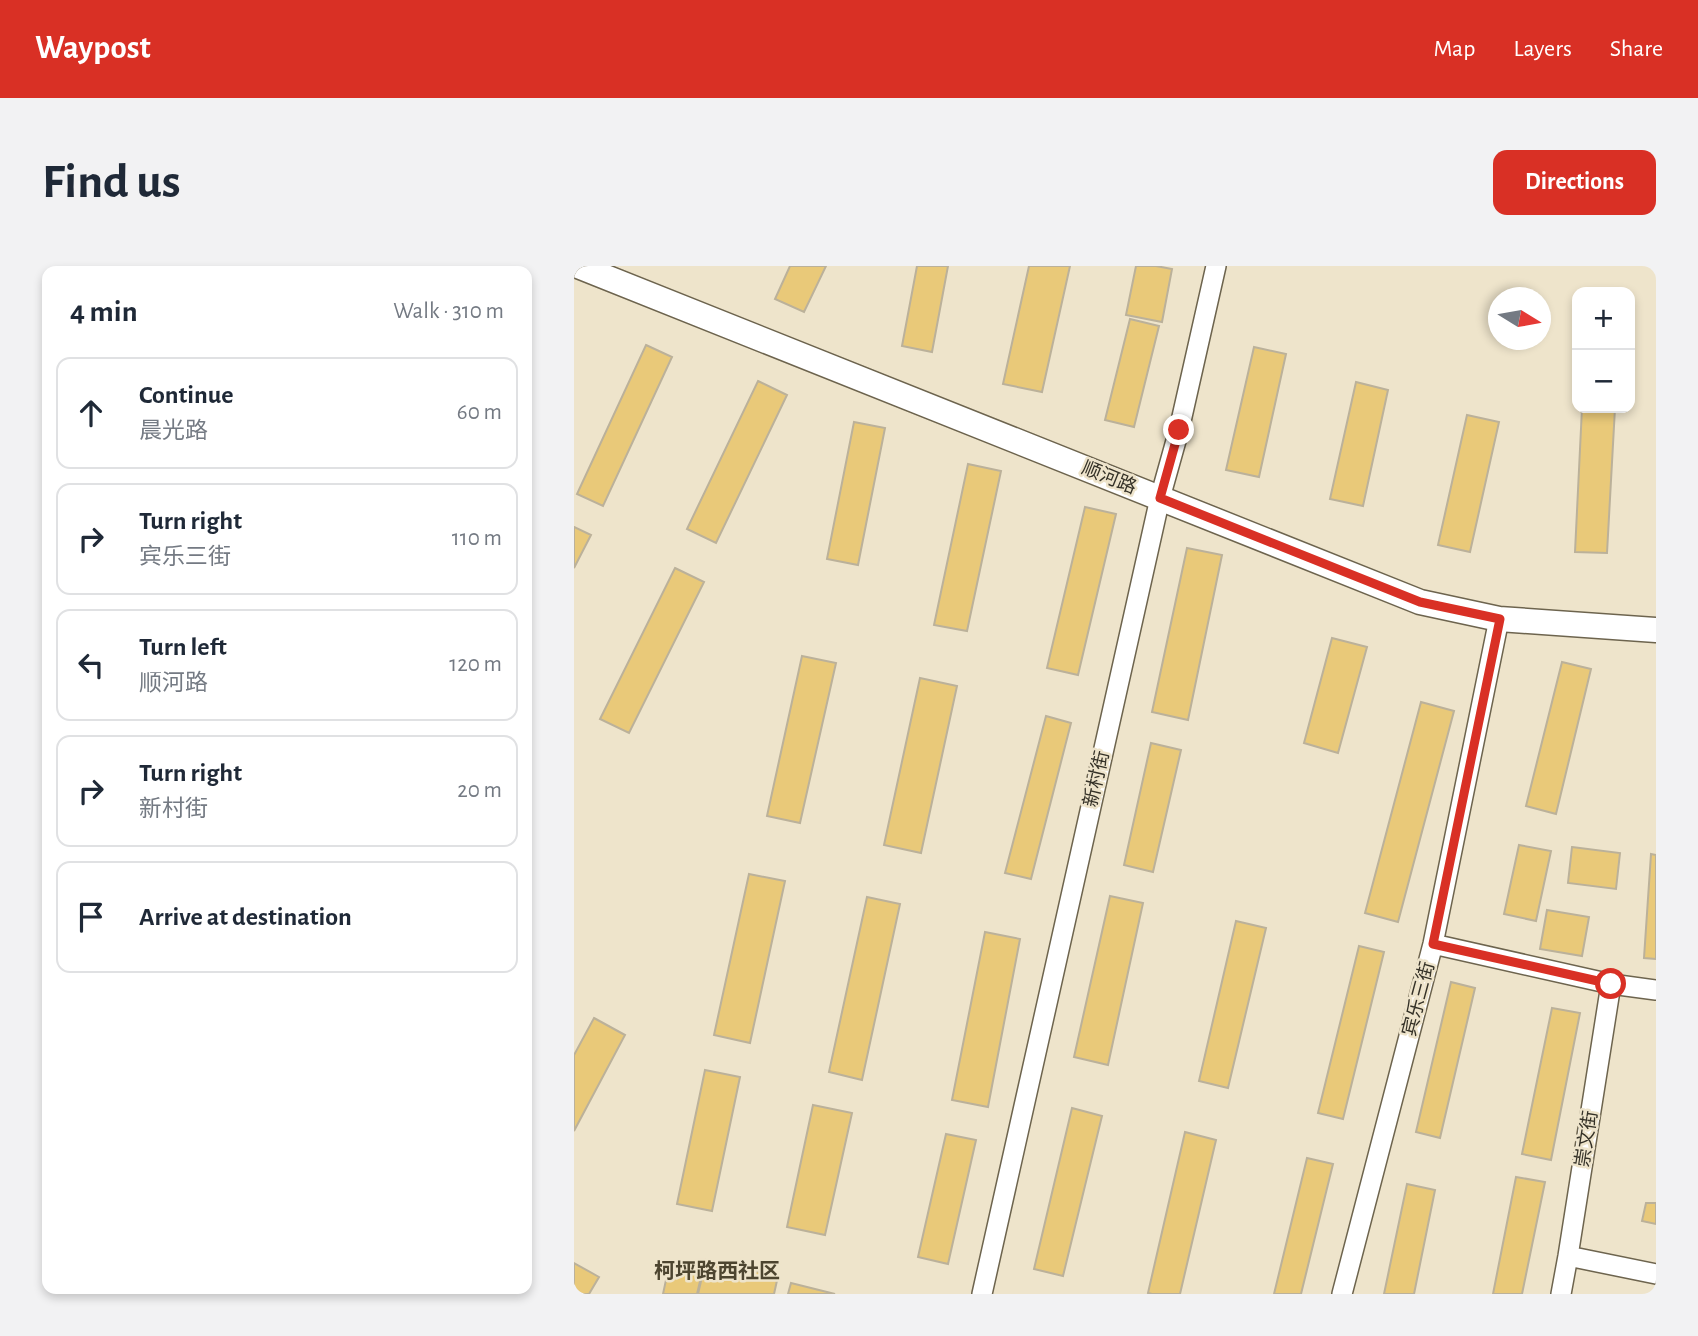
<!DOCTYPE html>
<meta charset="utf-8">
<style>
:root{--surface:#fff;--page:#f2f2f3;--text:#1f2937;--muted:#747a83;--line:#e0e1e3;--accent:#d93025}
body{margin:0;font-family:"Alegreya Sans","Noto Sans SC",sans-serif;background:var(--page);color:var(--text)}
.controls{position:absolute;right:21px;top:21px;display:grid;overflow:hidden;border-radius:14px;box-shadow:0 4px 10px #0003}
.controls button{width:63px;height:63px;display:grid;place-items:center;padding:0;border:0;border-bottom:2px solid var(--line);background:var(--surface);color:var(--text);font:35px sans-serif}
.compass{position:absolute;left:914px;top:21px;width:63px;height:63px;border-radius:50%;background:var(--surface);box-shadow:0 4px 10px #0003;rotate:101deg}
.stop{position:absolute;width:21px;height:21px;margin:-16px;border:5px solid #d93025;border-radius:50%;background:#fff}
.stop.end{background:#d93025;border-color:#fff;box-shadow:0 2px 7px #0008}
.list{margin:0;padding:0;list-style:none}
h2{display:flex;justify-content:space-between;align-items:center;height:91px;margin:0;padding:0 28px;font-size:30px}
h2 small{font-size:23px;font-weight:400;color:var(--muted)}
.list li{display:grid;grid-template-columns:46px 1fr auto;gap:21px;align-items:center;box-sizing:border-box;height:112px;margin:0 14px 14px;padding:0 14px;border:2px solid var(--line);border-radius:14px}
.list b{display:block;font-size:26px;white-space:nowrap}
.list p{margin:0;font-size:23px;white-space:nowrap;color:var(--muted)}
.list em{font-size:23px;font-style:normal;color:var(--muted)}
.icon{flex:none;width:38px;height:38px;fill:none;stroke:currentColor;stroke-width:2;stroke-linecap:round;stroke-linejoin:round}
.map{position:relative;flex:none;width:1082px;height:1028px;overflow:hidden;border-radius:14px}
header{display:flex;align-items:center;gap:42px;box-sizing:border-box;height:98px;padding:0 35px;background:var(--accent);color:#fff}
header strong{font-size:33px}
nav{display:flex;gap:38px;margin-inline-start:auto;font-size:24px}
.intro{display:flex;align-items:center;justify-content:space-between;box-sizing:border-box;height:168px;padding:0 42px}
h1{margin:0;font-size:49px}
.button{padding:18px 32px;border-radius:14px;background:var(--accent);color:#fff;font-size:24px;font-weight:700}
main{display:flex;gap:42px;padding:0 42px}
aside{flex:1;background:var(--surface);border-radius:14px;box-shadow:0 4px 10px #0003}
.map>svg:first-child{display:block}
</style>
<header>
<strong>Waypost</strong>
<nav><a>Map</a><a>Layers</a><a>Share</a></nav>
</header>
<div class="intro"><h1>Find us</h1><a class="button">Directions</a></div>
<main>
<aside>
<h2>4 min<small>Walk · 310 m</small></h2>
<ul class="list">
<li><svg class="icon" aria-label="ahead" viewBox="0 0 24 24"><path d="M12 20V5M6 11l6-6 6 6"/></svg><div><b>Continue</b><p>晨光路</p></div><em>60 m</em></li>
<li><svg class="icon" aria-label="right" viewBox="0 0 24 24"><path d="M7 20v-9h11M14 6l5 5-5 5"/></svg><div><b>Turn right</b><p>宾乐三街</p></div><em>110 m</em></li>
<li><svg class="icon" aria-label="left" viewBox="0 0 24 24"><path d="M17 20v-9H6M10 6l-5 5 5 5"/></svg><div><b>Turn left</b><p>顺河路</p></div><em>120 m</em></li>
<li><svg class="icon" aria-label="right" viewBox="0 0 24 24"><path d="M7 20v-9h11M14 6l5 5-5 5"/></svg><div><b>Turn right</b><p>新村街</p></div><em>20 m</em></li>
<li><svg class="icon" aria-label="arrive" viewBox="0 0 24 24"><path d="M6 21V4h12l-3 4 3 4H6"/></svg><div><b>Arrive at destination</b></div></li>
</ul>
</aside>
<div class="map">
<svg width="1082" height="1028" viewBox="0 0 1082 1028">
<rect width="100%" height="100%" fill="#eee4cb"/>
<path fill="#e9c979" stroke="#bbb19a" stroke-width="2" d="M216,0H252L230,46L201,33Z
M343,0H374L358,86L328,80Z
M455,0H496L468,126L429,118Z
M562,0H582L598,3L588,56L552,49Z
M556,53L585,60L560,161L531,154Z
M72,79L98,91L29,240L3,228Z
M680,81L712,88L685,211L652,204Z
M184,115L213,129L142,277L113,263Z
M782,116L814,124L789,240L756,233Z
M1008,142H1041L1033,287L1001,286Z
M893,149L925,156L896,286L864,279Z
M280,156L311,162L284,299L253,293Z
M394,198L427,205L393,365L360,359Z
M511,241L542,248L504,409L473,402Z
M0,261L17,269L0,302Z
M613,282L648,289L614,454L578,446Z
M101,302L130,316L55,467L26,453Z
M758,372L793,381L764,487L730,477Z
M228,390L262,397L226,557L193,550Z
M988,396L1017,403L982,548L952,540Z
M346,412L383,420L347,587L310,579Z
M847,436L880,445L824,656L791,647Z
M472,450L497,457L457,613L431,607Z
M577,477L607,484L579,606L550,599Z
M945,579L977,585L962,655L930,648Z
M998,581L1046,587L1042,623L994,617Z
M1077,588L1082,589V693L1070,692Z
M175,608L211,615L176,777L140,769Z
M536,630L569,637L534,799L500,791Z
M293,631L326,638L288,814L255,806Z
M973,644L1015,651L1008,690L966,683Z
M662,655L692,662L654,822L625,815Z
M411,666L446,673L414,841L378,834Z
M785,680L810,686L769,853L744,847Z
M877,716L901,722L866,872L842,866Z
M978,742L1006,747L977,894L948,888Z
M20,752L51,769L0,865V789Z
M131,804L166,811L138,945L103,938Z
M239,839L278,847L251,969L213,961Z
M498,842L528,850L489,1010L460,1003Z
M611,866L642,874L606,1028H578L574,1027Z
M372,868L402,874L374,998L344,991Z
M733,892L759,898L727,1028H700Z
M942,911L971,916L948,1028H919Z
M833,918L861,924L840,1028H810Z
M1072,937H1082V958L1068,955Z
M132,994L204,1010L200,1028H124Z
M0,997L25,1011L15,1028H0Z
M95,1000L128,1007L123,1028H89Z
M217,1017L261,1028H214Z"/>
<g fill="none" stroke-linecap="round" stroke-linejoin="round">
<defs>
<path id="minor" d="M859,678L1037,718L1082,724
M994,990L1082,1008
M408,1028L586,232L605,164L642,0
M768,1028L859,678L925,353
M987,1028L994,990L1037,718"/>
<path id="tertiary" d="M4,0L846,336L925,353L1082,364"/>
</defs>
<use href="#minor" stroke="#6d644e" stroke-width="22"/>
<use href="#tertiary" stroke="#6d644e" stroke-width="27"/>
<use href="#minor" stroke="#fff" stroke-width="19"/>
<use href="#tertiary" stroke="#fff" stroke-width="24"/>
</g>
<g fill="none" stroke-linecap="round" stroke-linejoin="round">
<path stroke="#d93025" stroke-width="9" d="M605,164L586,232L846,336L926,353L859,678L1037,718"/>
</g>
<g text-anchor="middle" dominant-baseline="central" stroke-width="5" stroke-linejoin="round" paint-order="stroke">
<g font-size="19" fill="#343127" stroke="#eee4cb">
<text transform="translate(535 212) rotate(22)">顺河路</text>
<text transform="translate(523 513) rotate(-77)">新村街</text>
<text transform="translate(845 733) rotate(-75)">宾乐三街</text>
<text transform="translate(1013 873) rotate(-81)">崇文街</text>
</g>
<g font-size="21" font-weight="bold" fill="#4d4530" stroke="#eee4cb">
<text x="143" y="1005">柯坪路西社区</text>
</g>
</g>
</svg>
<div class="controls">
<button>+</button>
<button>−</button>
</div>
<svg class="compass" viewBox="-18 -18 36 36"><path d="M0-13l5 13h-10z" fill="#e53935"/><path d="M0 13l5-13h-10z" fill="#747a83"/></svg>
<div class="stop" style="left:1037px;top:718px"></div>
<div class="stop end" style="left:605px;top:164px"></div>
</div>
</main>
